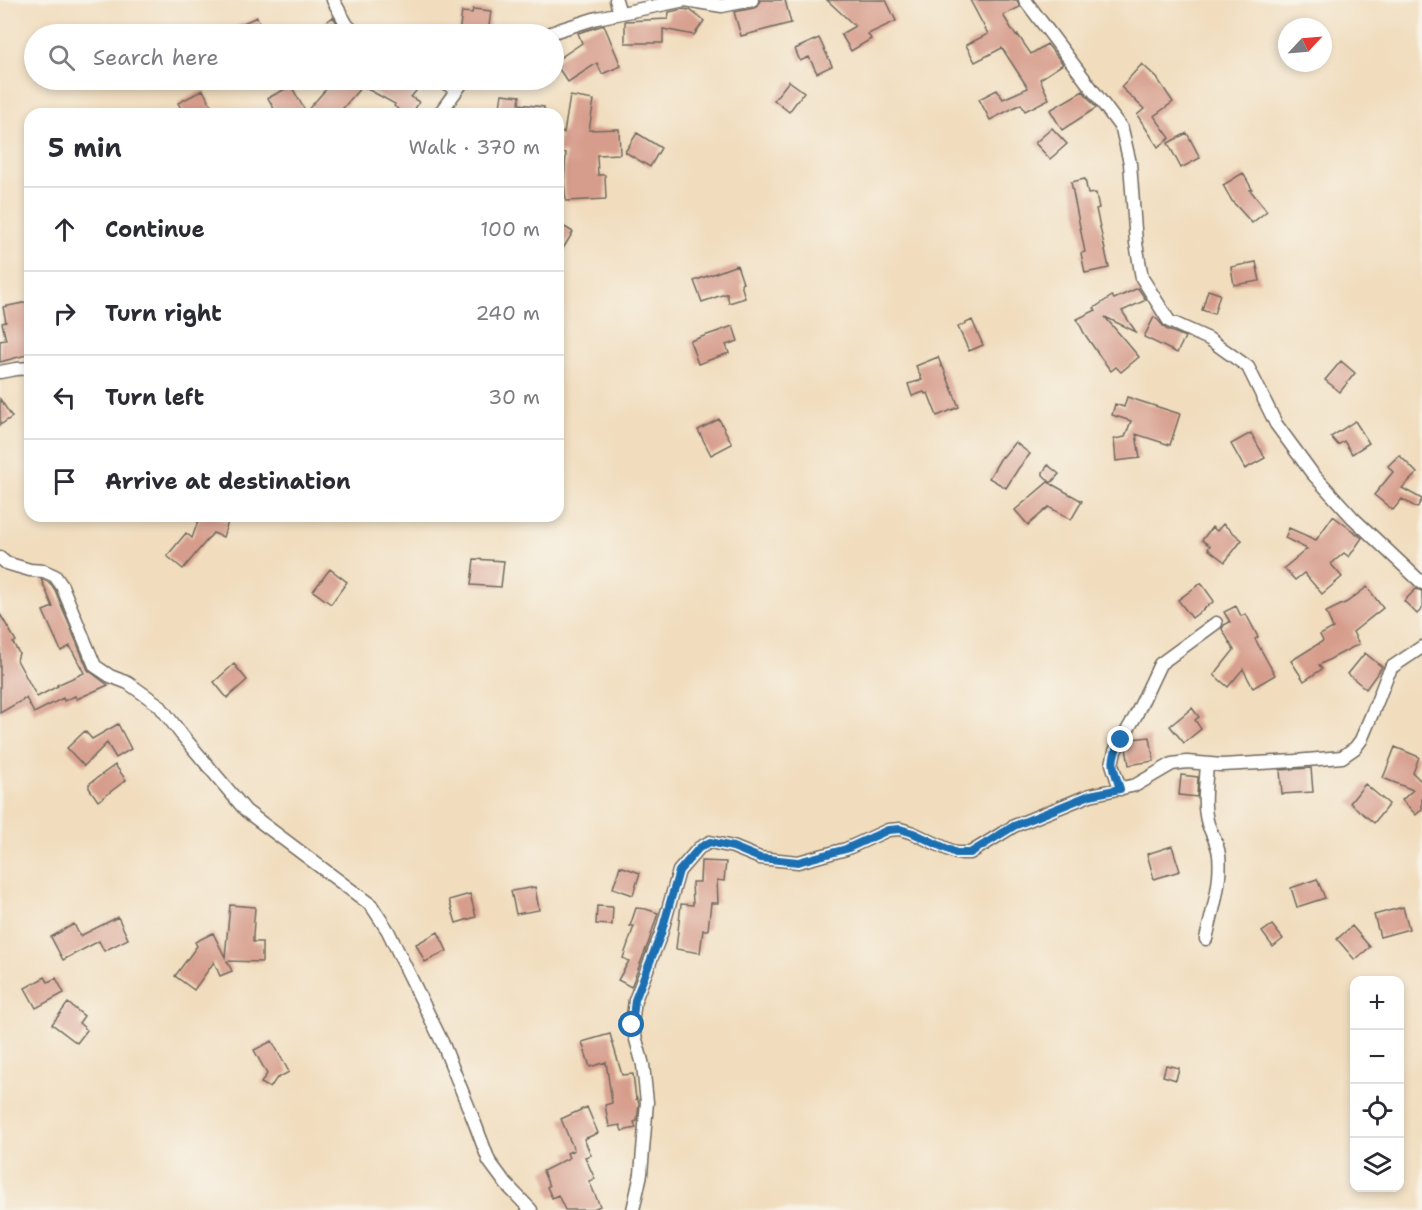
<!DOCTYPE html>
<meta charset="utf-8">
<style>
:root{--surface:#fff;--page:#f2f2f3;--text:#2b2b33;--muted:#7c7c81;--line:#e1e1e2}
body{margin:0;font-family:"Shantell Sans",sans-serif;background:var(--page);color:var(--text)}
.controls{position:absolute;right:18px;bottom:18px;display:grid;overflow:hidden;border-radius:12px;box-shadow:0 3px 9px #0003}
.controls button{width:54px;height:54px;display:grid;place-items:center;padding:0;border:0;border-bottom:2px solid var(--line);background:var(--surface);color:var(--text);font:30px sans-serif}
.compass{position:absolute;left:1278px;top:18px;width:54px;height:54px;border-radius:50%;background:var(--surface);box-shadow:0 3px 9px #0003;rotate:64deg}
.stop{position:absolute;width:18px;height:18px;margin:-14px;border:4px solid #1f6fb2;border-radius:50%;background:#fff}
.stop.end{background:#1f6fb2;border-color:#fff;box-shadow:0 2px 6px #0008}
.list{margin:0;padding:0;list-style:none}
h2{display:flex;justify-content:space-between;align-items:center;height:78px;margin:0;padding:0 24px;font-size:26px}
h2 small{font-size:20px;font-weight:400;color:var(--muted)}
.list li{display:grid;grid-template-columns:39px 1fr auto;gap:18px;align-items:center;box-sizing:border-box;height:84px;padding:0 24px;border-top:2px solid var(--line)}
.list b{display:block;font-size:22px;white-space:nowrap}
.list em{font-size:20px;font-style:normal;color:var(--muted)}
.icon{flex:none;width:33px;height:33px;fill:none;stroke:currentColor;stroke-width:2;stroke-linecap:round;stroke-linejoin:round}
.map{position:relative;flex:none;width:1422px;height:1210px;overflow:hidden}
.search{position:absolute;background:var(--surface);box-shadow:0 3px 9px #0003;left:24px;top:24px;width:540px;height:66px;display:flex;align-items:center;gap:15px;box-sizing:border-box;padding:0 21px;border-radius:33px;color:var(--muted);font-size:22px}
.panel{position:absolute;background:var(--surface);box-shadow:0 3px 9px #0003;left:24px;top:108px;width:540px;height:414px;border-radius:18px}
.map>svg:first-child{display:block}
</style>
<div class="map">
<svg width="1422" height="1210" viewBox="0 0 1422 1210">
<rect width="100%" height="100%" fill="#f7f3e8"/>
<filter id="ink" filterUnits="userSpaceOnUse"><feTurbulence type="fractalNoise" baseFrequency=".0167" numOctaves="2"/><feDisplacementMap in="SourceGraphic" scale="12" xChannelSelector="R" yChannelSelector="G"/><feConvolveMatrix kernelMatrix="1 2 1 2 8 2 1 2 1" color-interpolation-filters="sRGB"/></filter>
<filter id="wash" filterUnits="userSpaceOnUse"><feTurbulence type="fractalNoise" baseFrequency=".008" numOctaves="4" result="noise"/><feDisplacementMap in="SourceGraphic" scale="24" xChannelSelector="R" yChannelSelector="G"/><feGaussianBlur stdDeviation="1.35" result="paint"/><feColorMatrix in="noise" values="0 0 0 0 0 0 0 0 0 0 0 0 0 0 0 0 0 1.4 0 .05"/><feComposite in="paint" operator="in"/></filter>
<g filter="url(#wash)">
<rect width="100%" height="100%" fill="#f1ddbe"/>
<g id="blocks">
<path fill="#d79d8c" d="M760,0H785L791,23L741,36L734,12L754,8L758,6Z
M827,0H886L896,21L868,34L871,39L851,51L841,34L855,26Z
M970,0H1017L1020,7L1003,15L1016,36L1018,35L1031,54L1047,44L1063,64L1040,79L1049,99L1025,111L1021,104L990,120L979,99L997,90L1003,99L1028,88L1002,48L975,62L966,45L988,34Z
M473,9L491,11L488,34L459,33L462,12L472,13Z
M683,9L690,10L704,21L694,35L663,29V43H625V21L668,19L669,12Z
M257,17L265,34H218Z
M333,17L344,33L342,34H311Z
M604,25L621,66L602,74L597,63L568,82L554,62L582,43L578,33Z
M819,38L832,66L817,73L809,57L800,61L795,49Z
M1142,64L1157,78L1173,102L1154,116L1170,138L1158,147L1137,115L1144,109L1121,87Z
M334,80H425L411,97L419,102L412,114H393L398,109L394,106L395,104L362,86L338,114H277L268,98L291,86L306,112Z
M789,81L804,92L789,112L774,100Z
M203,90L214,111L208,114H184L178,103Z
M1083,91L1096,108L1062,130L1050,110Z
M502,94L520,96L519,104L544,107V114H499Z
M570,96L594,100L589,130L619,129L620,154L597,155L598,175H605L606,199L566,201L564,182L566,153L558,152V148L561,132L564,133Z
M1052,128L1067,144L1050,159L1035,143Z
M637,133L661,148L650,167L625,152Z
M1187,133L1200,158L1181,168L1168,143Z
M1243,173L1252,189L1250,190L1267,211L1252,223L1232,201L1223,185Z
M1085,179L1088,194L1096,193L1099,208L1096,209L1109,268L1085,273L1081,253L1085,252L1071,182Z
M558,223L573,232L558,257Z
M1256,262L1260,281L1234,285L1231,267Z
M737,265L743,283L741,284L745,298L729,303L727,294H725L702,302L694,281Z
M1138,288L1146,300L1122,311L1136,332L1105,317L1139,357L1121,372L1116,367L1111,371L1101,358L1084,333L1077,319L1096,310L1094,308L1112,296L1114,299Z
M1208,290L1220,294L1214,314L1202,310Z
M28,302L30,311V354L0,362V341L6,340L2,323L6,322L3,307Z
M1154,317L1158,320L1166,329L1185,337L1177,353L1144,337Z
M972,320L983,345L969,351L958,327Z
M733,326L738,341L726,345L729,353L698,364L690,341Z
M938,357L942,367H943L959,407L937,416L928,393L925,394L924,392L912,396L908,384L922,380L916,366Z
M1341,361L1355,373L1340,392L1325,380Z
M1127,397L1180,414L1170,445L1136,434L1140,458L1116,461L1114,439L1125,437L1131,421L1112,415L1115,404L1124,407Z
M0,399L12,417L0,425Z
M719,419L732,444L711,455L698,430Z
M1355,421L1369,443L1352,454L1344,441L1338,445L1331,437Z
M1251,433L1265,458L1245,469L1231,444Z
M1015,442L1030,454L1018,469L1006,488L989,478L1002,456L1003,457Z
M1399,455L1417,473L1402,488L1422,499L1417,508L1402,499L1393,510L1374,495L1393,472L1388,466Z
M1048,465L1059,474L1051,483L1043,475V472Z
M1048,482L1082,501L1071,520L1049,507L1028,525L1015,510Z
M200,516H213L228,522L223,537L213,533L183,569L167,556L186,533L192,538Z
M1333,516L1362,538L1349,557L1344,553L1331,564L1342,577L1322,594L1304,573L1295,580L1284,568L1307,549L1285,538L1289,528L1316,540Z
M1223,524L1242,540L1225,562L1208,549L1210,546L1202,540L1212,527L1217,531Z
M474,559L504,561L501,587L471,585Z
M330,569L347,582L331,604L313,591Z
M41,579L50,583L55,590L88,670L108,685L77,699L75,696L64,701L63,698L34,713L26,698L0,713V614L16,641L13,643L19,653L17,660L37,697L58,686L57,685L84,673L70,646L61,651L43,611L53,607Z
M1201,583L1214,601L1192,618L1178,600Z
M1367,587L1383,608L1353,632L1359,644L1319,665L1322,669L1304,681L1291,661L1323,641L1320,635L1333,628L1326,612L1347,602Z
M1416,589L1422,591V609L1417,614L1404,601Z
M1236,606L1241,616L1246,614L1258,637L1255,639L1275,675L1253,688L1243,669L1228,687L1214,675L1234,650L1222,629L1224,625L1230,622L1224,612Z
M1365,653L1382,667L1366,689L1348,674Z
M234,664L247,680L227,698L214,682Z
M1192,708L1199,717L1195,720L1201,729L1184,743L1170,726Z
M118,724L131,749L116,758L107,743L84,766L67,748L85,731L92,739Z
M1150,737L1154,761L1129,765L1126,748L1131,739Z
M1395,747L1419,757L1413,773L1422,782V809L1416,815L1402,800L1413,790L1383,778Z
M115,765L126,780L98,801L89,788V784Z
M1311,768L1313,792L1282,794L1280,770Z
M1181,775L1198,777L1197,797L1179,795Z
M1365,784L1389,804L1374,823L1350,803Z
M1172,846L1180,871L1154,879L1147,854Z
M701,861L726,862L724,881L717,880L718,903H711L708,930H703L700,953L676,949L681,904L693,905L692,882H700Z
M620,866L640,873L633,895L613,888Z
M1317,879L1325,898L1297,907L1291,888Z
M535,887L539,910L516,914L511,891Z
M470,894L476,917L456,923L449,900Z
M230,905L255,907L253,936V942H262V962L227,961L232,971L220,976L214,962L194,990L175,976L197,946L195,942L213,933L225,957Z
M597,906L613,907L612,925L596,924Z
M1403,907L1409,929L1380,937L1374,915Z
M636,908L646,909L658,913L649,941L631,987L618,980L629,961L623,958L634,926H630Z
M118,917L128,939L104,951L99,941L63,960L51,937L74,924L80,936Z
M1272,925L1283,939L1273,947L1262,932Z
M1352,926L1370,947L1355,960L1337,939Z
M438,932L447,951L425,962L416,944Z
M45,977L48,982L56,978L64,993L36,1008L25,988Z
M68,1003L84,1016L79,1023L87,1030L77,1043L52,1024Z
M610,1034L622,1075L633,1074L636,1099L637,1098L639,1104L637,1121L634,1122L636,1128L622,1131L620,1125L609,1127L605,1105L612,1103L606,1062L590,1067L582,1042Z
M272,1041L289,1072L276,1079L270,1088L261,1083L267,1074L254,1050Z
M1166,1065L1179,1068L1176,1080L1163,1076Z
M587,1107L598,1133L584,1139L591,1155L585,1157L595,1179L589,1181L600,1206L591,1210H565L558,1195L552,1198L547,1187L549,1186L543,1171L569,1158L567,1153L574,1150L561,1119Z"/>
</g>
</g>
<g filter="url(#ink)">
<use href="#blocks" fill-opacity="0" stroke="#70695e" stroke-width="1.5"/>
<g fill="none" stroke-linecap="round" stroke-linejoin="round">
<defs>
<path id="minor" d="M333,0L347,25L357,34
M616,0L620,13
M1025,0L1122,129L1130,163L1136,243L1142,278L1169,321L1209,339L1248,367L1276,424L1312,473L1353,518L1422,583
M549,34L559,30L597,18L685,0L722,6L752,0
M440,80L457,90
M438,114L443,109L464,80
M0,372L16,369L30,368
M0,558L6,563L30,570L44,571L55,576L62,586L95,666L110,676L128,683L159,705L182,735L246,811L371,905L388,931L443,1044L474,1121L489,1161L506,1184L531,1210
M1120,789L1112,764L1115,751L1135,717L1160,664L1216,623
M1206,939C1212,913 1222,881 1219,855C1218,844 1212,835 1208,824C1202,805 1206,783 1207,764
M633,1210L641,1174L647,1102L643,1065L632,1025L635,1000L661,934L679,871L699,848L710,842L733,847L760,858L798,862L846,849L888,830L900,829L913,833L956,853H970L1014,826L1090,795L1136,785L1172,764L1187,762L1222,765L1295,761L1342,757L1355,748L1361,740L1377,702L1387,676L1392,667L1422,647"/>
</defs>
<use href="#minor" stroke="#70695e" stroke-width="15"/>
<use href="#minor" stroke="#fff" stroke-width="12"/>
</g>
</g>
<g fill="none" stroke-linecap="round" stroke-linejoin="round" filter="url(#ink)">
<path stroke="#1f6fb2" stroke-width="8" d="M632,1025L635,1000L661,934L679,871L699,848L710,842L733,847L760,858L798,862L846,849L888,830L900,829L913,833L956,853H970L1014,826L1090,795L1120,789C1113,767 1109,761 1121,740"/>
</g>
</svg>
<div class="controls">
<button>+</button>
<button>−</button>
<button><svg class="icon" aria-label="locate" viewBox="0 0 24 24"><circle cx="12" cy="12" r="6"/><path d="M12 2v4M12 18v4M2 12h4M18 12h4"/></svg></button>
<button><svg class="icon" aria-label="layers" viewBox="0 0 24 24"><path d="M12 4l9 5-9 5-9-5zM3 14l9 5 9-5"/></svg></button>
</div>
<svg class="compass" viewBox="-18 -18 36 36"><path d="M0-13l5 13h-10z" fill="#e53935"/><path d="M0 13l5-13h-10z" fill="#7c7c81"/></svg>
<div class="stop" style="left:632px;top:1025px"></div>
<div class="stop end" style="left:1121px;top:740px"></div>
<div class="search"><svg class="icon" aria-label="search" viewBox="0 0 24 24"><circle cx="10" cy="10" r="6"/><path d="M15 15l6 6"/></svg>Search here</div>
<section class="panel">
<h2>5 min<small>Walk · 370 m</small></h2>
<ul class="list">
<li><svg class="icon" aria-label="ahead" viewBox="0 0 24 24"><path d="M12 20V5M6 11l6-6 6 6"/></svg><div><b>Continue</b></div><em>100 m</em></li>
<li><svg class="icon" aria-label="right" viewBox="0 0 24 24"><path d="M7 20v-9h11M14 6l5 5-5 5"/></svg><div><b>Turn right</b></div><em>240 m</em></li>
<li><svg class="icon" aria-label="left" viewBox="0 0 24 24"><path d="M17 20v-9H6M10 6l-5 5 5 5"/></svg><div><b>Turn left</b></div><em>30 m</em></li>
<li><svg class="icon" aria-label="arrive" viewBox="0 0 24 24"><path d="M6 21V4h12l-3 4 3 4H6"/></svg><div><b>Arrive at destination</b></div></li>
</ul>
</section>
</div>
